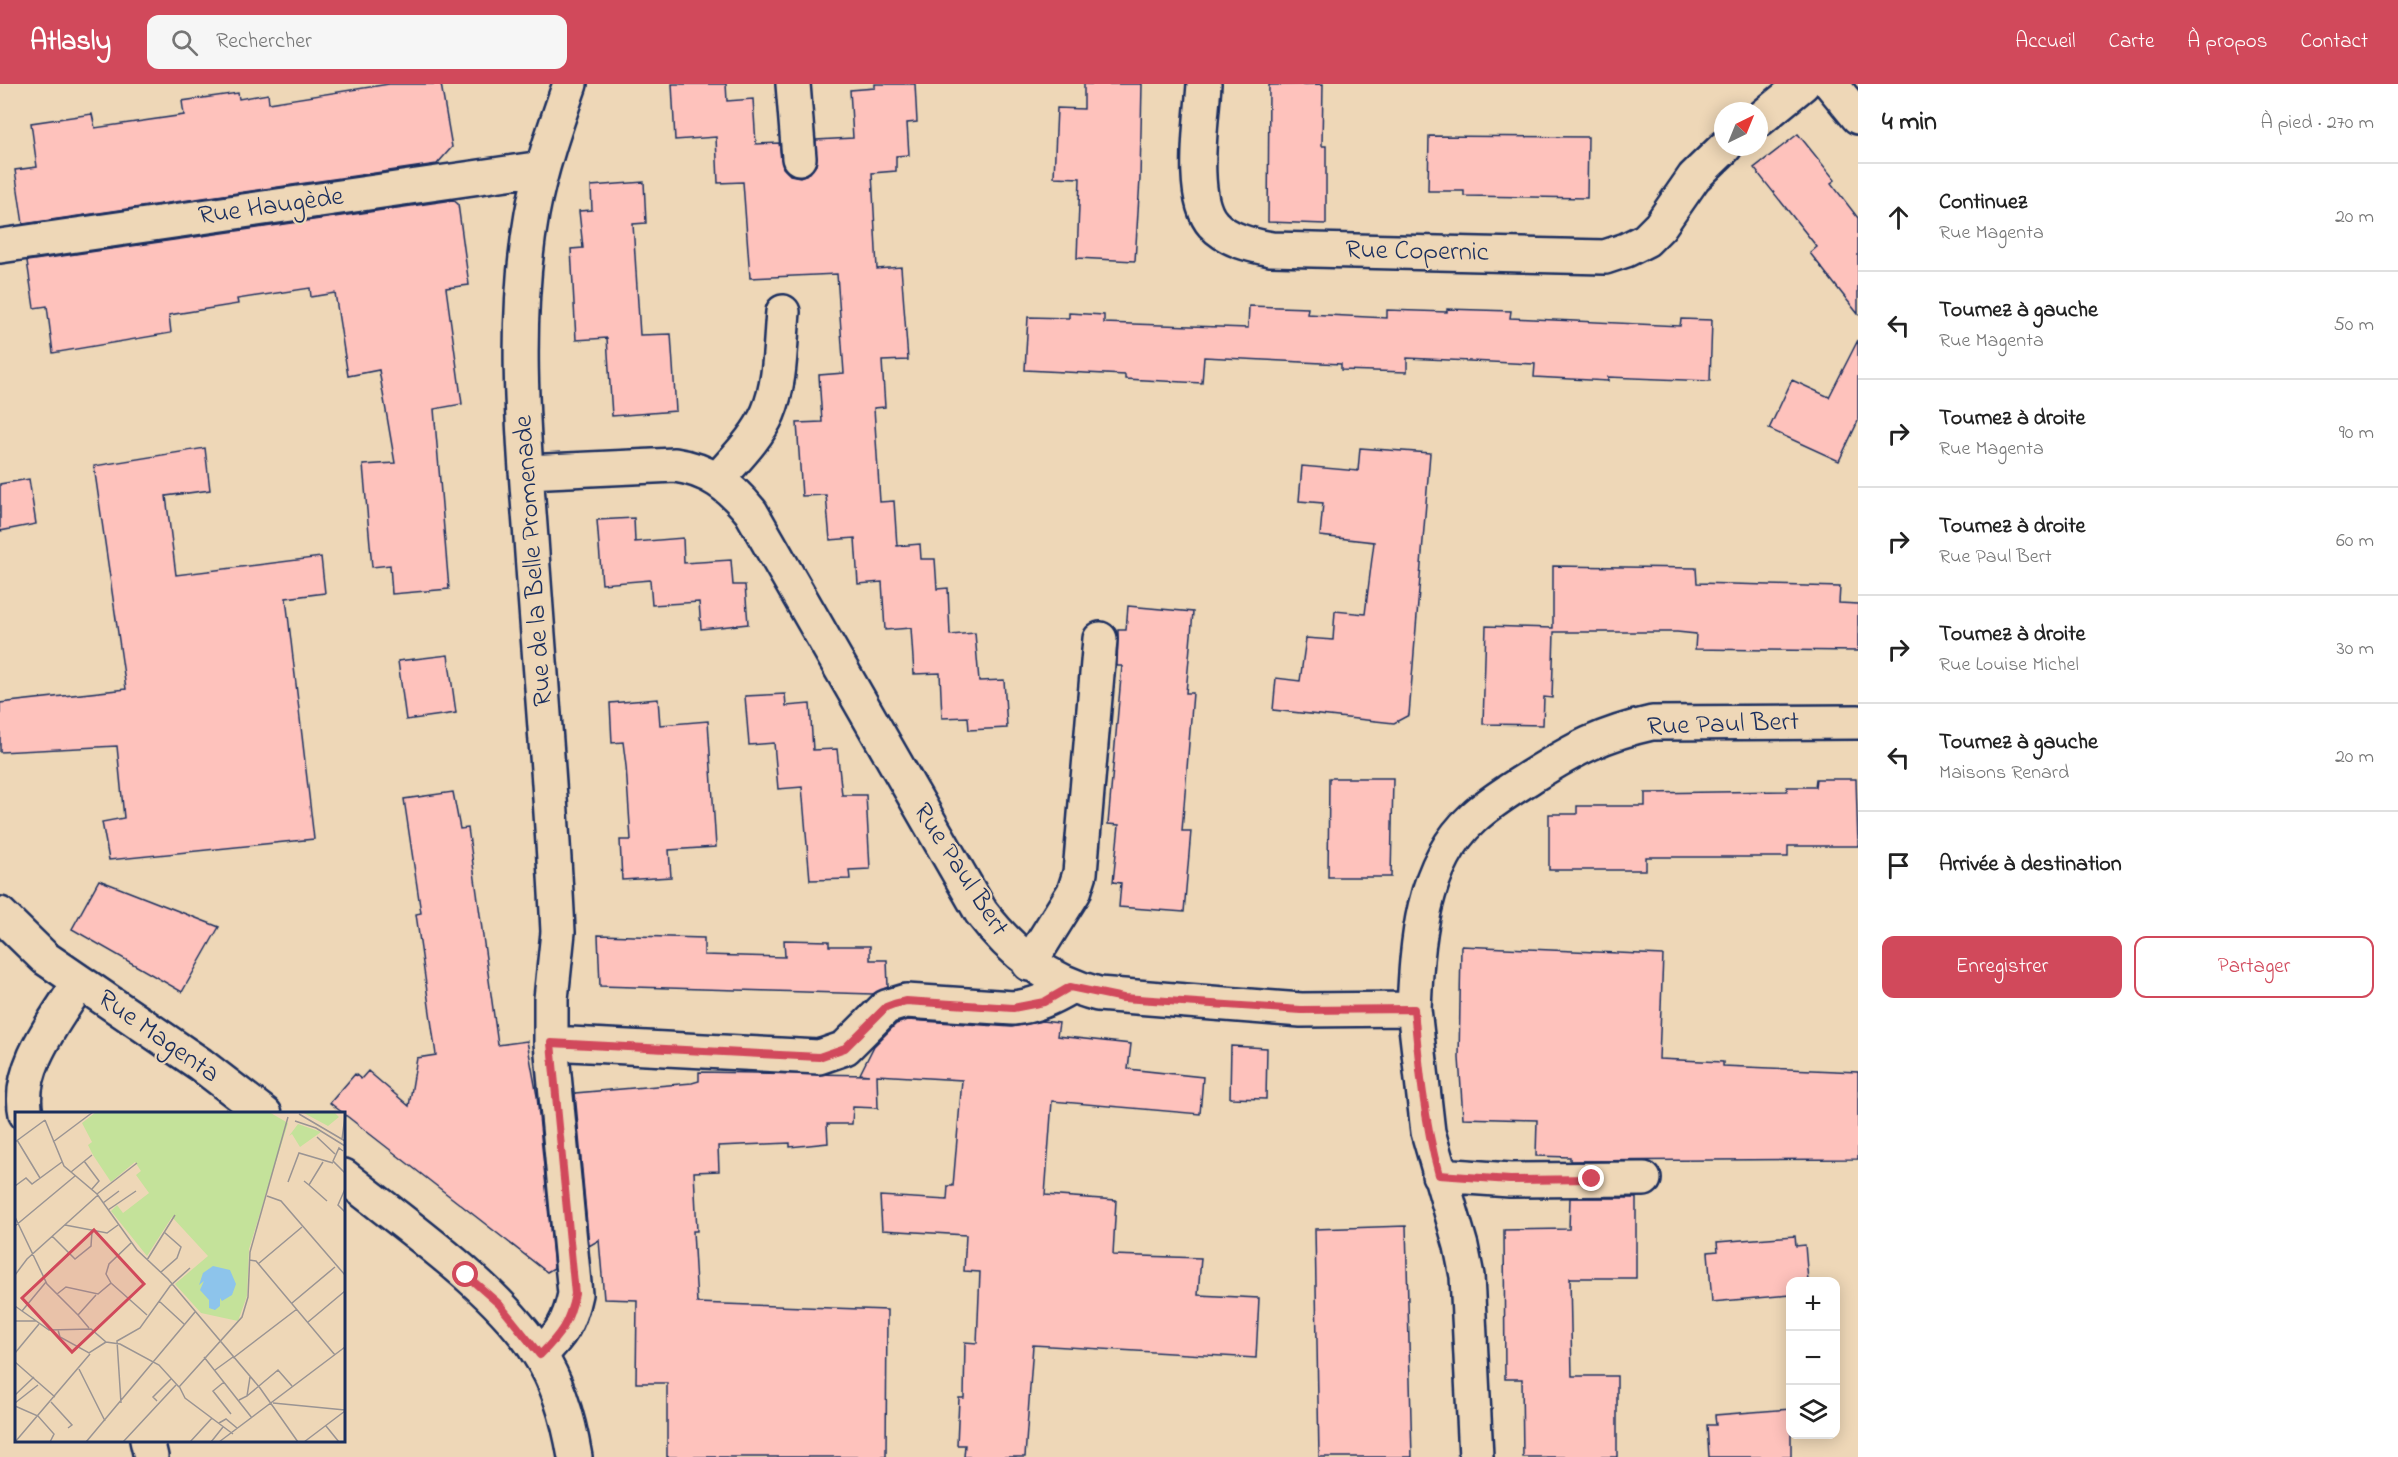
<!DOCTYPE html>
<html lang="fr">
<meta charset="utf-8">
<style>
:root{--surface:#fff;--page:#f6f6f6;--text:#222;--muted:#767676;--line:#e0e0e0;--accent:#d1495b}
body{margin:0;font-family:"Indie Flower",sans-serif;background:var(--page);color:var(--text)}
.controls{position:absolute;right:18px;bottom:18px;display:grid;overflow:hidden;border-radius:12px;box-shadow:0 3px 15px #0003}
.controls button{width:54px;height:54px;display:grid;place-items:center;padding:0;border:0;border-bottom:2px solid var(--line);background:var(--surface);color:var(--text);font:30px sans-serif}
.compass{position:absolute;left:1714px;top:18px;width:54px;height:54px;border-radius:50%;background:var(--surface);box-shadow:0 3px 15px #0003;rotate:43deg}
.stop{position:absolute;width:18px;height:18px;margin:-14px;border:4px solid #d1495b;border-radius:50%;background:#fff}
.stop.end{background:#d1495b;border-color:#fff;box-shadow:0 2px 6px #0008}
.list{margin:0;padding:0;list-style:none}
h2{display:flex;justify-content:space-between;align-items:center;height:78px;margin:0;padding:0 24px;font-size:26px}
h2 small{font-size:20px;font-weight:400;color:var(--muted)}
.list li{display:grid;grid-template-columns:39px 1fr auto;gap:18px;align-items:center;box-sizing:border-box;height:108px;padding:0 24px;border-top:2px solid var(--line)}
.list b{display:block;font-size:22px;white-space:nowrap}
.list p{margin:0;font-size:20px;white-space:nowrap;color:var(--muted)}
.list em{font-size:20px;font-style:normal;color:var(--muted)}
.actions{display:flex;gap:12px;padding:18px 24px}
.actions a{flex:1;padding:14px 0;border:2px solid var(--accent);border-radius:12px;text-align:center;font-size:21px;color:var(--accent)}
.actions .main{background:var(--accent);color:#fff}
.icon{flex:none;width:33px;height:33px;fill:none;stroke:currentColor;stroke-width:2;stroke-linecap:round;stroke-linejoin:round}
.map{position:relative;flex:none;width:1858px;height:1373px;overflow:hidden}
header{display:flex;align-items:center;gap:36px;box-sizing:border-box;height:84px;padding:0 30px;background:var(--accent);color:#fff}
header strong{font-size:28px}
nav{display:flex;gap:33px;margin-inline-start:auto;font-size:21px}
.search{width:420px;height:54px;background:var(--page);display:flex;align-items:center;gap:15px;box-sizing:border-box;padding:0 21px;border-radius:12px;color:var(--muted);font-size:22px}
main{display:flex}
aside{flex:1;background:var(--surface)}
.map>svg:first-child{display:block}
</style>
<header>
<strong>Atlasly</strong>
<div class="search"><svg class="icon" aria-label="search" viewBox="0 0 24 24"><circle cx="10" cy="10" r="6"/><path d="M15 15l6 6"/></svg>Rechercher</div>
<nav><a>Accueil</a><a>Carte</a><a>À propos</a><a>Contact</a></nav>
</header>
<main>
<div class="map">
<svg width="1858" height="1373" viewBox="0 0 1858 1373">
<rect width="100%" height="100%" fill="#eed7b7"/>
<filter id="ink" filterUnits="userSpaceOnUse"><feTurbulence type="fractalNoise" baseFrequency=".0167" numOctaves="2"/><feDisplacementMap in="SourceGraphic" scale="12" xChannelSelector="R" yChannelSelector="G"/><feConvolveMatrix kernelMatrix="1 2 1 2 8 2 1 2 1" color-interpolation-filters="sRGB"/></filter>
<g filter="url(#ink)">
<path fill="#fec2bc" stroke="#1b2f5e" stroke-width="1.5" d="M389,0H441L452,63L437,80L23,140L15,86L37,83L31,39L92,30L95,44L184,31L182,17L238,9L239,15L268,10L269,19Z
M672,0H726L727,17L753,15L756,60L779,59L783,84L790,91L800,93L810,89L816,81V56L853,54L850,6L875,4V0H915L917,38L907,39L909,71L896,72V87L872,89L877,185L901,183L908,276L882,277L885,323L874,324L880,418L894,417L897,462L920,460L921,475H935L937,505L948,504L950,551L975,549L979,597L1004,596L1007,644L969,646L968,633L942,634L940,589L914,590L911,544L885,546L882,498L858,500L855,454L830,456L826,411L802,412L797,339L822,338L819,291L844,289L837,190L750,194L743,98L718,99L716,53L675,56Z
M1084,0H1142L1140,95L1135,177L1077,174L1080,94L1054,93L1057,24L1084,25Z
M1323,0L1322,62H1326V140L1268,138L1269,1Z
M1798,50L1835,96L1831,99L1858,134V230L1810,169L1817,163L1754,84Z
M1429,52L1588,53L1587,114L1464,112V107H1428Z
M644,98L646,139L633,140L640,251L671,250L676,327L612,332L607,254L576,256L571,165L583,164L579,127L592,126L591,102Z
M453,116L458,120L469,201L446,204L462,320L434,325L449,505L392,510L390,481L372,483L363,381L395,379L379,286L348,292L335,209L311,213L310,204L237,215L238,220L169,231L171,249L53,269L47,222L34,224L27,177Z
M1249,222L1308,224L1307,230L1387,234V226L1447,228V225L1511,227L1510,234L1680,242L1681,235L1712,236L1710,297L1608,293V297L1534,293L1535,280L1407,274V288L1341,286V280L1204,273L1202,299L1125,295V291L1025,286L1028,233L1069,234V229L1104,231V239L1248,244Z
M1858,256V337L1839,377L1769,345L1792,296L1829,313Z
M205,364L210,406L166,412L176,491L321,473L325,509L286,514L314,755L109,776L102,738L124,734L117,662L0,668V619L126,605L94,382Z
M1360,364L1430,369L1409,631L1394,639L1273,626L1276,594L1300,597L1306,554L1333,556L1335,527L1365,530L1374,458L1320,452L1323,419L1299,417L1302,382L1358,387Z
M29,395L36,440L0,447V400Z
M634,434L635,458L683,454L684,479L731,476L733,501H745L748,540L701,545L699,518L652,521L650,496L602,500L597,436Z
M1553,482L1696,484L1697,499L1840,503L1839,519L1858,520V567L1695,565L1696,550L1677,548H1554L1552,614L1544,613L1543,641L1483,640L1486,542L1553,544Z
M1128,522L1193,528L1186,609H1193L1182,747H1191L1184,828L1119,823L1121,799L1113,798L1119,741L1108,740L1122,582H1117L1118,551V546H1126Z
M448,571L456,629L406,636L398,577Z
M785,610L786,622L810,620L813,666L837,665L842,711H866L870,785L849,786L850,795L810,796L802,703L778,705L774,659L749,661L745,612Z
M658,615L660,641L708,637L716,763L669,766L671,793L622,796L620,756H631L626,682L623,658L612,659L610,619Z
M1329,694H1393L1391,793H1328Z
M1816,695H1856L1858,762H1788V773H1646V786H1549V730H1577V722H1645V709L1787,707V703H1815Z
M453,708L460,745L468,744L498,961L527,957L537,1012L554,1184L547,1188L330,1019L355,990L361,995L368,987L409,1022L417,974L436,971L416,830L421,829L404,715Z
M99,796L219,843L182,908L72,845Z
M598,851L704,854V871L785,873L784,856L829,857V862H870V876H887L888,903L873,910L600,902Z
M1461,862L1663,871L1659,975L1723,978V982L1858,988V1075L1570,1077V1073L1536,1072L1537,1036L1463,1034L1459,974Z
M908,936L1012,943L1042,937L1059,939L1057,952L1131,960L1128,985L1203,993L1200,1030L1052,1017L1045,1111L1116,1116L1113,1171L1201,1174L1198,1211L1259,1214L1256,1274L1033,1261L1025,1373H964L965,1361H957L959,1314H964L965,1258L977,1259L980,1188L964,1187L966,1151L882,1146L880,1112L947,1116L948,1102H953L962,996L877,991L878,1024L853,1023L852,1040H827L828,1059L790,1063V1059L718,1062L719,1087L694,1088L697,1147H693L697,1219L887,1226L886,1373H667V1299H636L637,1216L604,1215L599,1156L589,1162L575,1009L692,999L699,997V988L869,991L860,990L874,962L896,940Z
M1231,962L1267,964L1266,1015L1230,1014Z
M1570,1114H1636V1194H1570L1572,1292H1617V1373H1523L1522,1295H1505L1504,1146L1569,1145Z
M1406,1142L1412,1373H1319L1315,1145Z
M1795,1152L1796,1162L1805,1161L1808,1197H1791V1211L1712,1218L1708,1168L1718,1167L1717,1158Z
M1791,1325V1373H1709L1707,1341H1716L1715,1331Z"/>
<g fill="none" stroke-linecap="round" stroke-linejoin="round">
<defs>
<path id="street" d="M793,0L799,74
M1204,0C1202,35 1189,114 1213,140C1227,156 1251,161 1271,165L1605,173L1626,166L1646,156L1660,142L1694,93L1725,63
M1831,0L1858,33
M1759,36L1803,0
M0,162L542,84
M526,388L675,381C709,386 730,402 751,428L981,828C1012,869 1048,897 1098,910L1301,926L1414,925C1417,860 1421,781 1473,734C1491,717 1512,705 1532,692C1575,665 1602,650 1652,639L1858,638
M718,395C736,374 757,354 768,329C781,299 780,260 783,228
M1029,880L1074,808L1080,789L1100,555
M1414,925L1428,1048L1461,1162L1467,1192L1476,1373
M551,959V915L558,848C552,717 540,586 531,455C523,349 513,236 532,130C540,86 555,43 570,0
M26,1030C16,984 56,936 79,899
M1439,1091L1510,1096L1644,1095
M540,1271C561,1250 569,1239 575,1210L551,959L819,973L845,964L886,923L906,917L1013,924C1035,922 1051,914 1070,903
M147,1356L151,1373"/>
<path id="secondary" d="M0,830L45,874L200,980L265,1030
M344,1092C406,1142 496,1203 539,1270C559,1300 569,1337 575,1373"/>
</defs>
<use href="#street" stroke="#1b2f5e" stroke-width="38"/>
<use href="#secondary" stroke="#1b2f5e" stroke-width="38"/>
<use href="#street" stroke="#eed7b7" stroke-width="33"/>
<use href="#secondary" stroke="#eed7b7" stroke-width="33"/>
</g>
</g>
<g fill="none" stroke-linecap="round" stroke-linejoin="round" filter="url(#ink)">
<path stroke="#d1495b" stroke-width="8" d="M466,1191L499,1220L540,1271C561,1250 569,1239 575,1210L551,959L819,973L845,964L886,923L894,920L906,917L1013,924L1044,918L1070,903L1123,914L1301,926L1414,925C1419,981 1424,1036 1439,1091L1510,1096L1592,1095"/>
</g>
<g text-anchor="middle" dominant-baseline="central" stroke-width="4.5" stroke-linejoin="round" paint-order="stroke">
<g font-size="27" fill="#1b2f5e" stroke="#eed7b7">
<text transform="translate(271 123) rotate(-8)">Rue Haugède</text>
<text transform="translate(1417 168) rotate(1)">Rue Copernic</text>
<text transform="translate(534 477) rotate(-94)">Rue de la Belle Promenade</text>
<text transform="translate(1723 641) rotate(-2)">Rue Paul Bert</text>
<text transform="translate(960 786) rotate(57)">Rue Paul Bert</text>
<text transform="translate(158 953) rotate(35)">Rue Magenta</text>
</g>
</g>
<g transform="translate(15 1028)">
<rect width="330" height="330" fill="#eed7b7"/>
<path d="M81,0H254L273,11L234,137L232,184L223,209L186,201L160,172L193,144L157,105L132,144L96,99L102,93L108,101L134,81L121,63L126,59L120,50L96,70L78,43L73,33L77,30L67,11ZM287,0H319L324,5L313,14ZM283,12L306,20L285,35L277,22L274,24Z" fill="#c4e29a"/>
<path d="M198,154L215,158L221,172L217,183L207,189L205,186V194L200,198L194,196V188L185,178L189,169L184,173L188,161Z" fill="#8dc4eb"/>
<path fill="none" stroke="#9a9493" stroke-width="1.5" d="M284,2L330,29M30,8L49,54L82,82L122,138L153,167L245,276L283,330M280,9L301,16L330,34M302,25L320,42M327,27L330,4M2,28L25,66M0,30L30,8M38,30L78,0M328,39L324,36L318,49L330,61M69,49L84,69L77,77M56,60L77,43M289,69L294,73L308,50M273,70L284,41L318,51M294,73L312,89M0,74L11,66L17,72L47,50M330,77L323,93L330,100M82,82L122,51M252,84L266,89L330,163M88,91L104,79M93,98L121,79M0,105L32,172L63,203M50,113L92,121L103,113M0,114L60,64M37,124L60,147L76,134L77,119M132,148L160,103M234,148L241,149L320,243M243,152L287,115M146,160L162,146L166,135L149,120M0,163L12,147L83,83M96,171L132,203M42,182L51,175L83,182L96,171L91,162L94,152L116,131M144,189L169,212M277,191L320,155M0,194L34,218L76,217L91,230L105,232L144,253L164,275M7,199L31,170M0,209H21M293,210L330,179M74,216L63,203L81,183M43,218L45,225L74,241L91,230M0,241L24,212M189,245L237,306M218,246L282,197M0,250L40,285M64,257L90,309M200,258L218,245M209,270L198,279L216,302M164,274L170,286L218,322M164,275L227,205L233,185L235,140L273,5M0,283L19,265M232,284L263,258L277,274M224,288L232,284L235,265M142,289L138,285L156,267M36,290L57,313L53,316M0,291L23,273M106,291L102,229L125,216L155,174L175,156M258,291L330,298M0,294L23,304L39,322L35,330M204,311L211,307L222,316M311,314L324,330M0,330L75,242M71,330L180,200M108,330L161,273M175,330L197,306M196,330L208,315M204,330L330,235M289,330L330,299"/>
<path fill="#d1495b" fill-opacity="0.15" stroke="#d1495b" stroke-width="3" d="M79,118L129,172L57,240L7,186Z"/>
<rect width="330" height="330" fill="none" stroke="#1b2f5e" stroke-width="3"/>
</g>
</svg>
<div class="controls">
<button>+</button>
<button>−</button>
<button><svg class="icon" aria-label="layers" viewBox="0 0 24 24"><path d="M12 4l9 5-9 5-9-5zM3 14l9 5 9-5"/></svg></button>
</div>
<svg class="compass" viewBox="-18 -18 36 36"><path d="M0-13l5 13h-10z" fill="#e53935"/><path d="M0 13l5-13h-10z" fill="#767676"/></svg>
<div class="stop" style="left:466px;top:1191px"></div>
<div class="stop end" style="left:1592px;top:1095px"></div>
</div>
<aside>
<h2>4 min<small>À pied · 270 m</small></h2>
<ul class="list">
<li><svg class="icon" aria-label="ahead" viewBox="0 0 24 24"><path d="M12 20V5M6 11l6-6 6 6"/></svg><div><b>Continuez</b><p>Rue Magenta</p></div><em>20 m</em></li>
<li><svg class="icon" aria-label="left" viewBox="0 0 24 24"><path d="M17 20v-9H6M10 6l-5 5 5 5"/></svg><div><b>Tournez à gauche</b><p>Rue Magenta</p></div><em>50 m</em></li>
<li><svg class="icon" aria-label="right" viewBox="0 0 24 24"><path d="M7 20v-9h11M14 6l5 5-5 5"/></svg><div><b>Tournez à droite</b><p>Rue Magenta</p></div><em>90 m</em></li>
<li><svg class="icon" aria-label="right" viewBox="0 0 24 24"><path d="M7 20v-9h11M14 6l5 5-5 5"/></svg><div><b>Tournez à droite</b><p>Rue Paul Bert</p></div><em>60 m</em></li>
<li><svg class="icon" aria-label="right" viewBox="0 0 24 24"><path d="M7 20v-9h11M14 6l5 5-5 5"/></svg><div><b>Tournez à droite</b><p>Rue Louise Michel</p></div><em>30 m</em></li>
<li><svg class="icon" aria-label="left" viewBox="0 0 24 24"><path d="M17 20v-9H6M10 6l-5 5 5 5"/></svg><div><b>Tournez à gauche</b><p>Maisons Renard</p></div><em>20 m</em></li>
<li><svg class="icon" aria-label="arrive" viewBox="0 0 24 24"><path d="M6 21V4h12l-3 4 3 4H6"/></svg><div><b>Arrivée à destination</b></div></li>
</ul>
<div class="actions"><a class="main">Enregistrer</a><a>Partager</a></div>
</aside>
</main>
